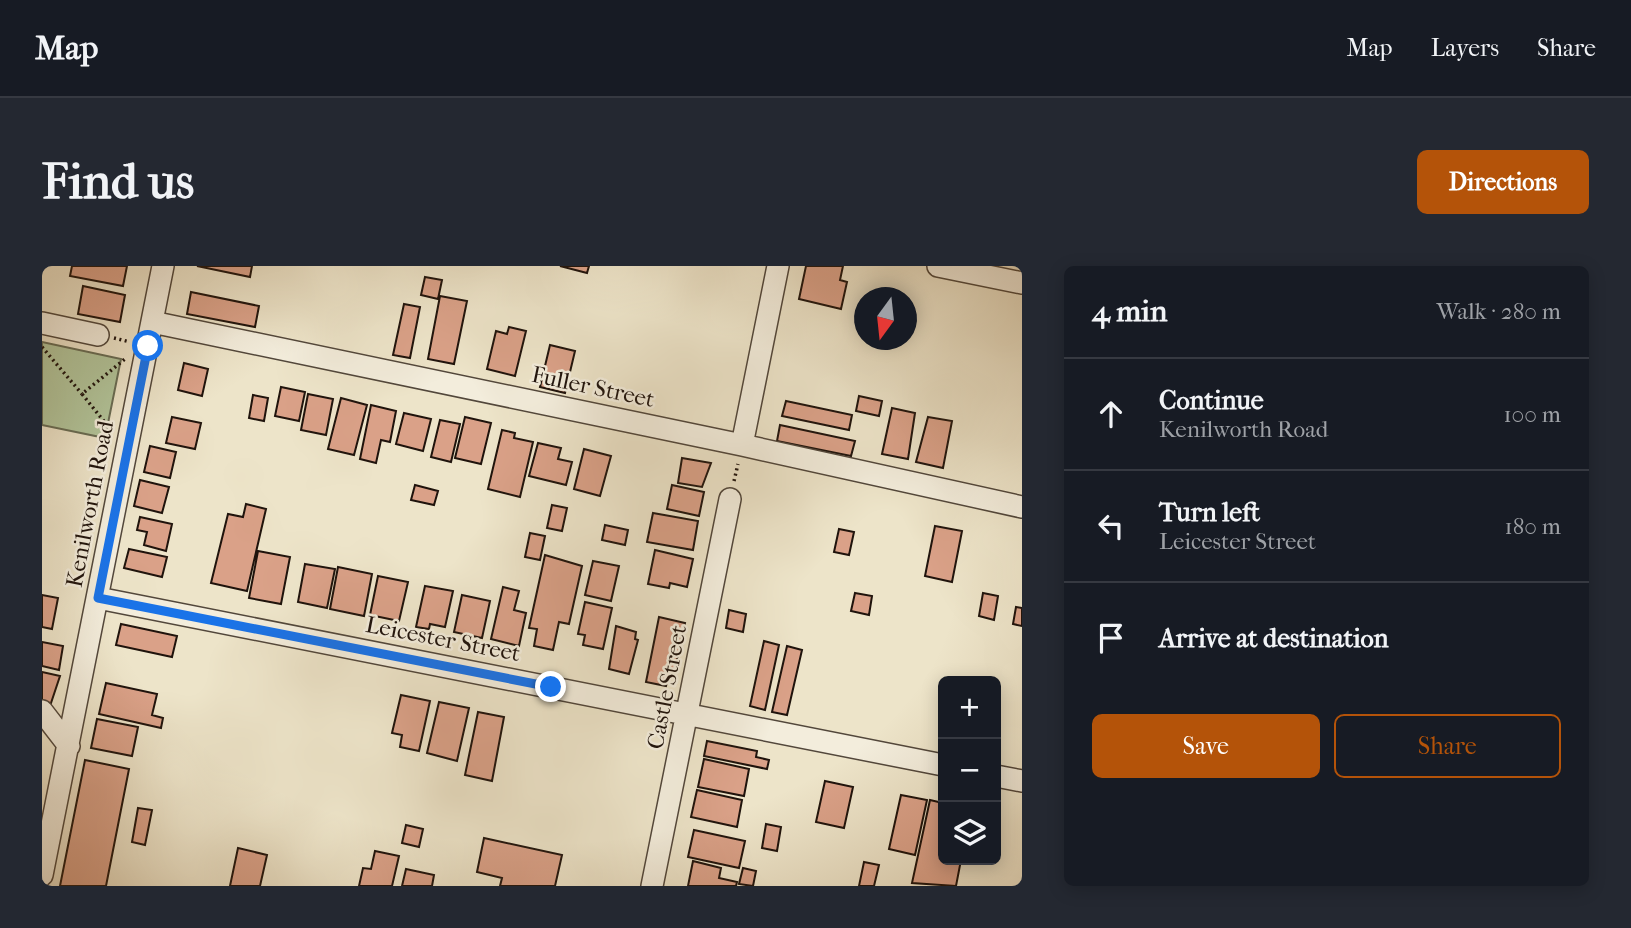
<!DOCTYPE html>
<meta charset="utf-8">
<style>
:root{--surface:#171b24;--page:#242831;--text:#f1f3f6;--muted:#9ea1a6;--line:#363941;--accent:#b45309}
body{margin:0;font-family:"IM FELL French Canon",serif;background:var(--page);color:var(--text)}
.controls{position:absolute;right:21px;bottom:21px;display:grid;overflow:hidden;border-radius:10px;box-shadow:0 4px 18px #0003}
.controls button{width:63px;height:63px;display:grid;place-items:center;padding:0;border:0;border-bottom:2px solid var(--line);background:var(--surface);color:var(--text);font:35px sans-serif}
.compass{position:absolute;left:812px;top:21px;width:63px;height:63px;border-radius:50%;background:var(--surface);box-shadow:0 4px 18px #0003;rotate:195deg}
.stop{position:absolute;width:21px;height:21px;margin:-16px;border:5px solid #1a73e8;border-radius:50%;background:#fff}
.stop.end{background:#1a73e8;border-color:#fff;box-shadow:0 2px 7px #0008}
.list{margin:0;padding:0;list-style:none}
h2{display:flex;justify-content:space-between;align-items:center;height:91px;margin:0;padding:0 28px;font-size:30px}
h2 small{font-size:23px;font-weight:400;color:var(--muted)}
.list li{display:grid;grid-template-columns:46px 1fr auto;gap:21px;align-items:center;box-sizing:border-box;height:112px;padding:0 28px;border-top:2px solid var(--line)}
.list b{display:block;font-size:26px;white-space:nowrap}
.list p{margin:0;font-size:23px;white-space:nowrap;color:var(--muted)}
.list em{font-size:23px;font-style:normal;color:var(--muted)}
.actions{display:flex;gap:14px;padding:21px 28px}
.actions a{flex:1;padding:16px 0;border:2px solid var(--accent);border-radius:10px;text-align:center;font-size:24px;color:var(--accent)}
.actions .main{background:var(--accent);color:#fff}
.icon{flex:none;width:38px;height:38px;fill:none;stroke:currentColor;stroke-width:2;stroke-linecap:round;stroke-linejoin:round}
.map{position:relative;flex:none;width:980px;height:620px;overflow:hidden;border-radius:10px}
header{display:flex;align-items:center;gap:42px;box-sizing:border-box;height:98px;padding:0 35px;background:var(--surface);border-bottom:2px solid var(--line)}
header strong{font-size:33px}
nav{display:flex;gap:38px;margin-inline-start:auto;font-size:24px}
.intro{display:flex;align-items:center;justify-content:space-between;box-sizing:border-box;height:168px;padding:0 42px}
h1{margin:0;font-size:49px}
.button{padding:18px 32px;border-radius:10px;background:var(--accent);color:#fff;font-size:24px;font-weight:700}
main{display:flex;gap:42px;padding:0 42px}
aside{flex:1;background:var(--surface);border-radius:10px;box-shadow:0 4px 18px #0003}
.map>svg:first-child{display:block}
</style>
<header>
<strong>Map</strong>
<nav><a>Map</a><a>Layers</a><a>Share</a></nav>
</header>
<div class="intro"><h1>Find us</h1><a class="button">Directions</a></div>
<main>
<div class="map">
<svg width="980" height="620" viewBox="0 0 980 620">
<rect width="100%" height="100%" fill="#ede4c9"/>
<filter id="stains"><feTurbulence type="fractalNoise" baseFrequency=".00286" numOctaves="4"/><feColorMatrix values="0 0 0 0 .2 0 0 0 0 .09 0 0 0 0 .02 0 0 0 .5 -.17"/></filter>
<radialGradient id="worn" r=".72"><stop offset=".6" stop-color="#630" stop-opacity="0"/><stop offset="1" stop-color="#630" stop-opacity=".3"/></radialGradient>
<path fill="#b2c59b" stroke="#686c54" stroke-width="2" d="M0,76L79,93L63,172L0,159Z"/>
<path fill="#daa188" stroke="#1f130c" stroke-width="2" d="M30,0H85L81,20L28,10Z
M155,0H210L208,11Z
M518,0H547L545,7Z
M764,0H801L798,14L805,16L799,43L757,33Z
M383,11L400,14L396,33L379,29Z
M41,20L83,29L78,56L36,48Z
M149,26L217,40L213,61L145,48Z
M398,30L425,35L412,98L386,93Z
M362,38L378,41L368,92L351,89Z
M467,61L484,65L473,110L445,103L454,65L465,68Z
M508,79L533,85L523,127L498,121Z
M142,97L166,103L160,130L136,124Z
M239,121L263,126L257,155L233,150Z
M266,128L291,133L284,169L259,164Z
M211,129L226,132L222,155L207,152Z
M817,130L840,135L837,150L814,145Z
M299,132L325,139L312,189L286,183Z
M744,135L810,149L807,164L740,150Z
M329,139L354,145L348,176L339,174L334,197L318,193Z
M850,142L873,147L866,193L840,188Z
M362,147L389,153L381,185L354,178Z
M130,151L159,157L153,183L124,177Z
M423,151L449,157L439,198L413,192Z
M886,151L910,155L901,202L874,196Z
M398,154L418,158L409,196L389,191Z
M738,159L813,175L809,190L735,175Z
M460,164L473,167L472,172L491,176L478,231L446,223Z
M496,177L519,182L516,193L530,196L524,219L487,210Z
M108,180L134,186L128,212L102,206Z
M542,183L569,190L558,230L532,223Z
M640,192L669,197L660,221L636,217Z
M98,214L127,221L120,247L92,240Z
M373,219L396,225L392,239L369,234Z
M630,219L662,226L657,250L625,243Z
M204,238L224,243L205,325L169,317L186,248L201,251Z
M510,239L525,242L520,265L505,262Z
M611,247L656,255L651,284L605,276Z
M98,251L130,258L124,285L102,279L105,266L95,264Z
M563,259L586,264L583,279L560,274Z
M893,260L920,265L910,316L883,310Z
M797,263L812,266L807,289L792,286Z
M488,267L503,270L498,294L483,291Z
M87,283L125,291L120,311L82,302Z
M613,284L651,293L645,321L628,317L627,322L606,318Z
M216,285L248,291L239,338L207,332Z
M503,289L540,300L527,358L517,356L511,384L492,380L495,363L487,362Z
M551,295L577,300L569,335L543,329Z
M263,298L293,303L285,342L256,336Z
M296,301L330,308L322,350L288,343Z
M336,310L366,316L357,355L328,349Z
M383,320L411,325L403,361L388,358L387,363L374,361Z
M461,321L477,325L472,344L484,347L477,380L449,373Z
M813,327L830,330L827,349L809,345Z
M941,327L956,330L952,354L937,350Z
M0,329L16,332L10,363L0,361Z
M420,329L448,335L440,372L412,366Z
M543,336L570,342L561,383L541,379L543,369L536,368Z
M974,341L980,342V360L971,358Z
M687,344L704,348L701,366L684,362Z
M617,351L643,357L632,408L627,407L624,420L604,416Z
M79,358L135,370L130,391L74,379Z
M574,360L594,366L593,373L596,374L587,408L567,403Z
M722,375L737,379L723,444L708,440Z
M0,376L21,380L17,404L0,400Z
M745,380L760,384L745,449L730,446Z
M0,406L18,410L8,440L0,438Z
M64,417L115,428L110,449L121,452L119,462L57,448Z
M359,429L388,435L377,485L358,481L360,469L350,467Z
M397,436L427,442L415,495L385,487Z
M436,446L462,451L450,515L423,509Z
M55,453L96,461L90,490L49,482Z
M665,475L715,485L714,491L727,494L725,503L662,490Z
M662,493L707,503L702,530L656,521Z
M43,494L87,503L64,620H18Z
M783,515L811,521L802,562L774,556Z
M655,524L700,534L695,561L649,551Z
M859,529L885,534L873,589L847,583Z
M888,534L901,537V594H919L914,620L870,617Z
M96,542L110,544L103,579L90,576Z
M724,558L739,561L735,585L720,582Z
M364,559L381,563L377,581L360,577Z
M652,564L703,575L697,602L646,591Z
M442,572L520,589L513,620H458L460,612L435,606Z
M196,582L225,589L218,620H188Z
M333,585L357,590L350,620H317L321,602L329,603Z
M651,595L679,602L677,612L695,616L694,620H646Z
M822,596L837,599L832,620H817Z
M701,602L714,605L711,620L697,618Z
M364,603L392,609L390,620H360Z"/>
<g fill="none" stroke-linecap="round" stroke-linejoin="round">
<defs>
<path id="street" d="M896,0L980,17
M110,56L700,179L980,241
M0,57L56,69
M700,179L736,0
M56,332L901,499
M0,445L27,480
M954,510L980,515
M0,609L121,0
M610,620L688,233"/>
</defs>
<use href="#street" stroke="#52473b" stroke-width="24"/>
<path stroke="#1f130c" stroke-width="3.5" stroke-dasharray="2 3.5" stroke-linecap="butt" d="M72,72L88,76
M0,81L40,128
M69,164L40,128L83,93
M692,215L696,198"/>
<use href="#street" stroke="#f3eddc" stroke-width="21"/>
</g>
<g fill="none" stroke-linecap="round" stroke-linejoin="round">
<path stroke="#1a73e8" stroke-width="9" d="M106,80L56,332L509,421"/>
</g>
<g text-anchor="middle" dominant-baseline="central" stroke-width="5" stroke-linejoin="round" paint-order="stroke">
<g font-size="23" fill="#1f130c" stroke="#f3eddc">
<text transform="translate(551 121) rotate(12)">Fuller Street</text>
<text transform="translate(48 238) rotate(-79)">Kenilworth Road</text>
<text transform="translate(401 373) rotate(11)">Leicester Street</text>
<text transform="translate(625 421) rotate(-79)">Castle Street</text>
</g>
</g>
<rect width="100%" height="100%" filter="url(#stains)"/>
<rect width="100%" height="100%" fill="url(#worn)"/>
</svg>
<div class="controls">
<button>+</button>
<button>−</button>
<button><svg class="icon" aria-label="layers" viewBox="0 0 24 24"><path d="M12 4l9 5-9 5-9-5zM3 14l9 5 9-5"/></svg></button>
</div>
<svg class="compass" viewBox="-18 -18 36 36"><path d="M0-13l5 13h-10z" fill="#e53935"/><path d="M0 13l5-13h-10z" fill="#9ea1a6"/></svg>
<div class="stop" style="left:106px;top:80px"></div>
<div class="stop end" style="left:509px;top:421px"></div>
</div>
<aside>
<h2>4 min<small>Walk · 280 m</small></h2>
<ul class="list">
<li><svg class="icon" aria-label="ahead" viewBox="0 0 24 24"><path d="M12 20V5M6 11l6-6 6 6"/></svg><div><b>Continue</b><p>Kenilworth Road</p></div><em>100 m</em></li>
<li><svg class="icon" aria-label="left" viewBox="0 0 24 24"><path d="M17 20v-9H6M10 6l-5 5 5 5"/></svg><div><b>Turn left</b><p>Leicester Street</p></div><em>180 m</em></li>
<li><svg class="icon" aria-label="arrive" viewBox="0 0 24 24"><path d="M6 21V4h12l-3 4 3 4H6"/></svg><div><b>Arrive at destination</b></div></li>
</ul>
<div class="actions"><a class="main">Save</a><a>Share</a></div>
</aside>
</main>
